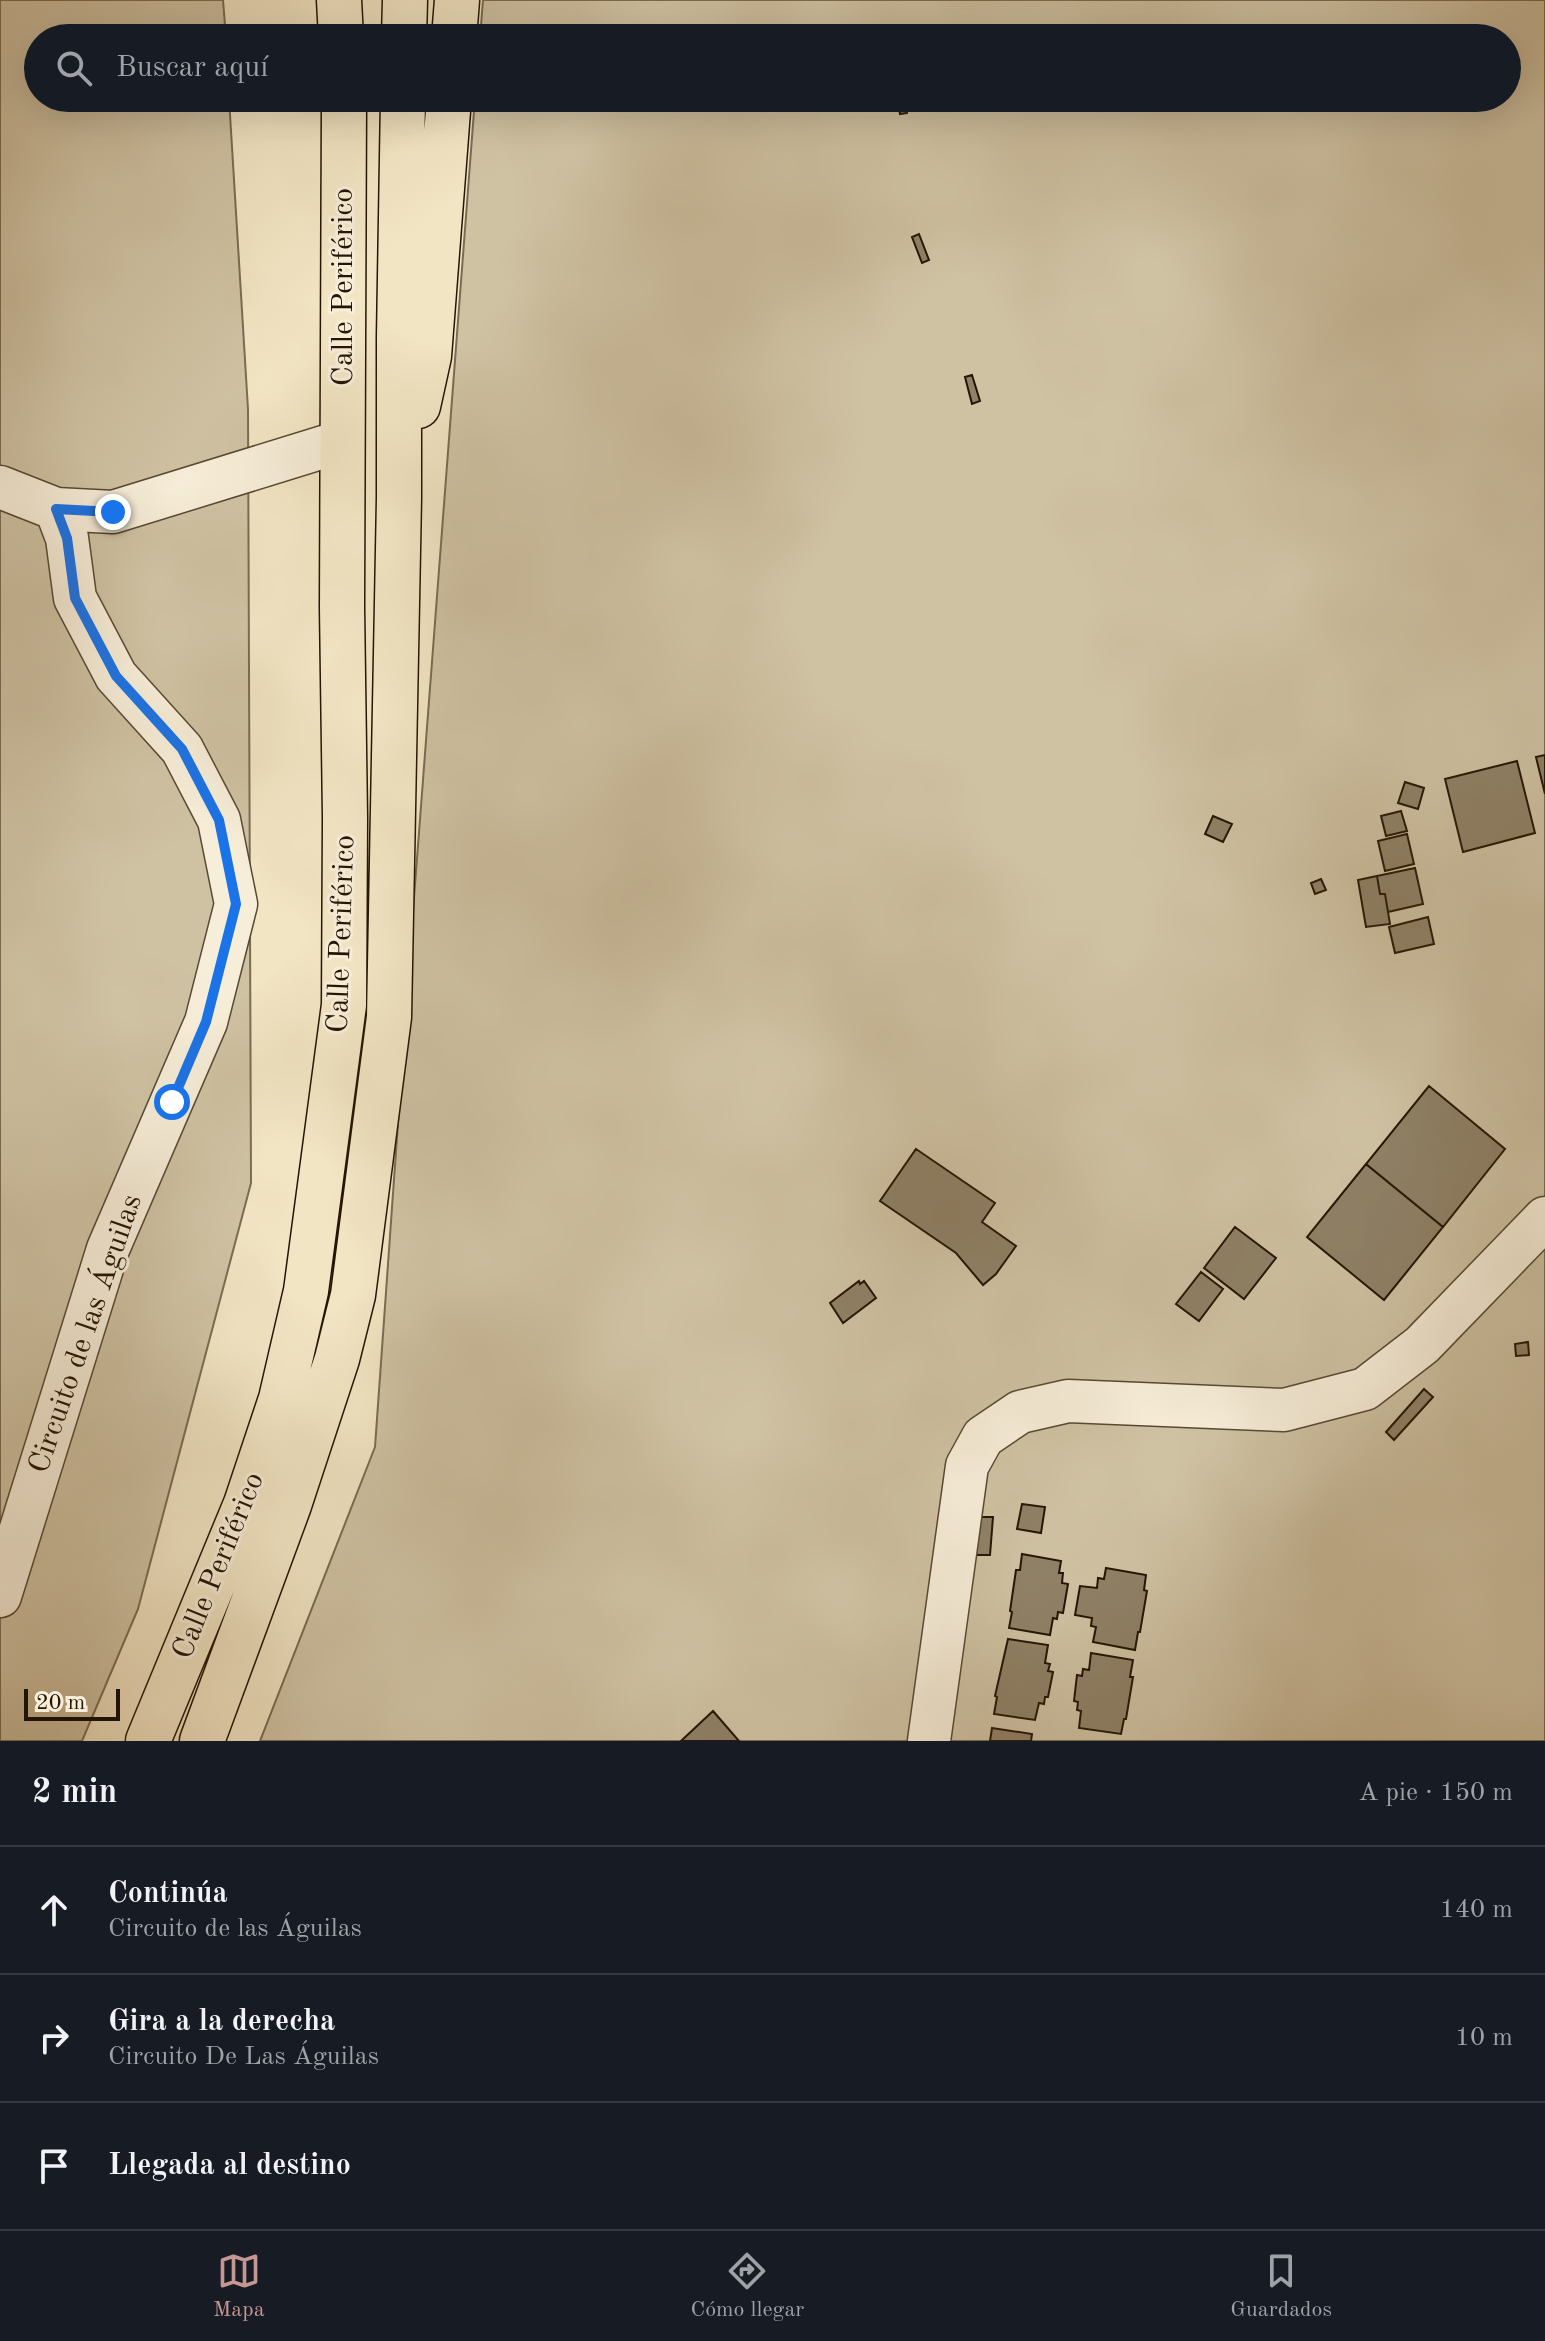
<!DOCTYPE html>
<html lang="es">
<meta charset="utf-8">
<style>
:root{--surface:#171b24;--page:#20242c;--text:#f1f3f6;--muted:#9ea1a6;--line:#363941;--accent:#c59692}
body{margin:0;font-family:"Old Standard TT",serif;background:var(--page);color:var(--text)}
.scale{position:absolute;left:24px;bottom:20px;width:96px;box-sizing:border-box;padding-left:8px;border:4px solid #241503;border-top:0;font-size:22px;line-height:28px;white-space:nowrap;color:#241503;-webkit-text-stroke:6px #f7eed9;paint-order:stroke}
.stop{position:absolute;width:24px;height:24px;margin:-18px;border:6px solid #1a73e8;border-radius:50%;background:#fff}
.stop.end{background:#1a73e8;border-color:#fff;box-shadow:0 2px 8px #0008}
.list{margin:0;padding:0;list-style:none}
h2{display:flex;justify-content:space-between;align-items:center;height:104px;margin:0;padding:0 32px;font-size:34px}
h2 small{font-size:26px;font-weight:400;color:var(--muted)}
.list li{display:grid;grid-template-columns:52px 1fr auto;gap:24px;align-items:center;box-sizing:border-box;height:128px;padding:0 32px;border-top:2px solid var(--line)}
.list b{display:block;font-size:30px;white-space:nowrap}
.list p{margin:0;font-size:26px;white-space:nowrap;color:var(--muted)}
.list em{font-size:26px;font-style:normal;color:var(--muted)}
.icon{flex:none;width:44px;height:44px;fill:none;stroke:currentColor;stroke-width:2;stroke-linecap:round;stroke-linejoin:round}
.map{position:relative;flex:none;width:1545px;height:1741px;overflow:hidden}
.search{position:absolute;background:var(--surface);box-shadow:0 8px 32px #0002;left:24px;right:24px;top:24px;height:88px;display:flex;align-items:center;gap:20px;box-sizing:border-box;padding:0 28px;border-radius:44px;color:var(--muted);font-size:30px}
.sheet{height:488px;background:var(--surface)}
nav{display:flex;justify-content:space-around;align-items:center;box-sizing:border-box;height:112px;border-top:2px solid var(--line);background:var(--surface);font-size:22px;color:var(--muted)}
nav a{display:grid;justify-items:center;gap:4px}
nav .on{color:var(--accent)}
.map>svg:first-child{display:block}
</style>
<div class="map">
<svg width="1545" height="1741" viewBox="0 0 1545 1741">
<rect width="100%" height="100%" fill="#f2e5c4"/>
<filter id="stains"><feTurbulence type="fractalNoise" baseFrequency=".0025" numOctaves="4"/><feColorMatrix values="0 0 0 0 .2 0 0 0 0 .09 0 0 0 0 .02 0 0 0 .5 -.17"/></filter>
<radialGradient id="worn" r=".72"><stop offset=".6" stop-color="#630" stop-opacity="0"/><stop offset="1" stop-color="#630" stop-opacity=".3"/></radialGradient>
<path fill="#cfc2a3" stroke="#7a6c53" stroke-width="2" d="M0,0H223L226,38H38V98H229L248,409L251,1183L138,1609L82,1741H0Z
M483,0H1545V1741H260L375,1447L414,898L475,98H1507V38H480Z"/>
<path fill="#8f8167" stroke="#241503" stroke-width="2" d="M897,98H904L907,113L900,114Z
M919,234L929,260L922,263L912,237Z
M972,375L980,401L972,404L965,377Z
M1545,755V794L1536,757Z
M1517,761L1535,833L1463,852L1445,779Z
M1405,782L1424,788L1418,809L1398,803Z
M1401,811L1407,831L1386,836L1381,816Z
M1213,816L1232,824L1223,842L1205,834Z
M1407,834L1414,864L1385,871L1378,841Z
M1415,868L1423,904L1388,912L1385,894H1380L1377,876Z
M1377,876L1380,894H1385L1390,924L1366,927L1358,880Z
M1321,879L1326,890L1315,894L1311,883Z
M1428,917L1434,944L1395,953L1389,927Z
M1429,1086L1505,1149L1443,1227L1366,1164Z
M916,1149L995,1203L982,1222L1016,1246L996,1274L983,1285L956,1253L880,1201Z
M1366,1164L1443,1227L1384,1300L1307,1237Z
M1235,1227L1276,1258L1244,1299L1204,1268Z
M1201,1272L1223,1289L1199,1321L1176,1304Z
M859,1281L860,1284L864,1281L876,1298L843,1323L830,1303Z
M1528,1342L1529,1355L1516,1356L1515,1344Z
M1424,1389L1433,1397L1394,1440L1386,1432Z
M1022,1504L1045,1507L1041,1533L1017,1529Z
M976,1517H993L990,1555H973Z
M1022,1554L1061,1561L1059,1573H1063L1062,1583L1068,1584L1063,1613L1058,1612L1057,1619L1053,1618L1050,1635L1009,1628L1012,1612L1010,1611L1016,1570H1020Z
M1106,1568L1146,1575L1144,1590L1147,1591L1140,1632H1138L1135,1650L1093,1642L1096,1627L1091,1626L1092,1618L1075,1615L1080,1586L1097,1588L1098,1578L1104,1579Z
M1008,1639L1048,1645L1045,1663L1050,1664L1048,1671L1053,1672L1048,1697H1045L1044,1704L1039,1703L1035,1720L994,1714L997,1697L995,1696Z
M1091,1653L1133,1660L1130,1677H1133L1126,1719H1124L1121,1734L1079,1728L1081,1711L1077,1710L1078,1702L1074,1701L1077,1675L1082,1676L1083,1669L1089,1670Z
M713,1711L739,1741H681Z
M992,1728L1032,1734L1031,1741H990Z"/>
<g fill="none" stroke-linecap="round" stroke-linejoin="round">
<defs>
<path id="minor" d="M0,487L56,509L113,512L343,441
M0,1596L108,1249L206,1022L236,904L219,820L182,749L116,676L75,598L67,538L56,509
M929,1741L967,1466L983,1437L1020,1412L1068,1401L1284,1410L1365,1389L1422,1345L1545,1218"/>
<path id="highway" d="M339,0L341,38
M404,38L405,0
M454,38L457,0
M418,406L429,356L449,98
M148,1741L246,1504L281,1399L306,1291L344,1005L345,818L342,607L344,98
M202,1741L289,1505L337,1359L353,1295L389,1017L399,498V337L403,98"/>
</defs>
<use href="#minor" stroke="#584933" stroke-width="45"/>
<use href="#highway" stroke="#241503" stroke-width="47"/>
<use href="#minor" stroke="#f7eed9" stroke-width="42"/>
<use href="#highway" stroke="#f2e5c4" stroke-width="44"/>
</g>
<g fill="none" stroke-linecap="round" stroke-linejoin="round">
<path stroke="#1a73e8" stroke-width="10" d="M113,512L56,509L67,538L75,598L116,676L182,749L219,820L236,904L206,1022L172,1102"/>
</g>
<g text-anchor="middle" dominant-baseline="central" stroke-width="6" stroke-linejoin="round" paint-order="stroke">
<g font-size="30" fill="#241503" stroke="#f7eed9">
<text transform="translate(344 287) rotate(-90)">Calle Periférico</text>
<text transform="translate(342 934) rotate(-88)">Calle Periférico</text>
<text transform="translate(86 1334) rotate(-71)">Circuito de las Águilas</text>
<text transform="translate(219 1566) rotate(-68)">Calle Periférico</text>
</g>
</g>
<rect width="100%" height="100%" filter="url(#stains)"/>
<rect width="100%" height="100%" fill="url(#worn)"/>
</svg>
<div class="scale">20 m</div>
<div class="stop" style="left:172px;top:1102px"></div>
<div class="stop end" style="left:113px;top:512px"></div>
<div class="search"><svg class="icon" aria-label="search" viewBox="0 0 24 24"><circle cx="10" cy="10" r="6"/><path d="M15 15l6 6"/></svg>Buscar aquí</div>
</div>
<section class="sheet">
<h2>2 min<small>A pie · 150 m</small></h2>
<ul class="list">
<li><svg class="icon" aria-label="ahead" viewBox="0 0 24 24"><path d="M12 20V5M6 11l6-6 6 6"/></svg><div><b>Continúa</b><p>Circuito de las Águilas</p></div><em>140 m</em></li>
<li><svg class="icon" aria-label="right" viewBox="0 0 24 24"><path d="M7 20v-9h11M14 6l5 5-5 5"/></svg><div><b>Gira a la derecha</b><p>Circuito De Las Águilas</p></div><em>10 m</em></li>
<li><svg class="icon" aria-label="arrive" viewBox="0 0 24 24"><path d="M6 21V4h12l-3 4 3 4H6"/></svg><div><b>Llegada al destino</b></div></li>
</ul>
</section>
<nav>
<a class="on"><svg class="icon" aria-label="map" viewBox="0 0 24 24"><path d="M3 6l6-2 6 2 6-2v14l-6 2-6-2-6 2zM9 4v14M15 6v14"/></svg>Mapa</a>
<a><svg class="icon" aria-label="directions" viewBox="0 0 24 24"><path d="M12 3l9 9-9 9-9-9zM9 14v-3h6M13 9l2 2-2 2"/></svg>Cómo llegar</a>
<a><svg class="icon" aria-label="saved" viewBox="0 0 24 24"><path d="M7 4h10v16l-5-4-5 4z"/></svg>Guardados</a>
</nav>
